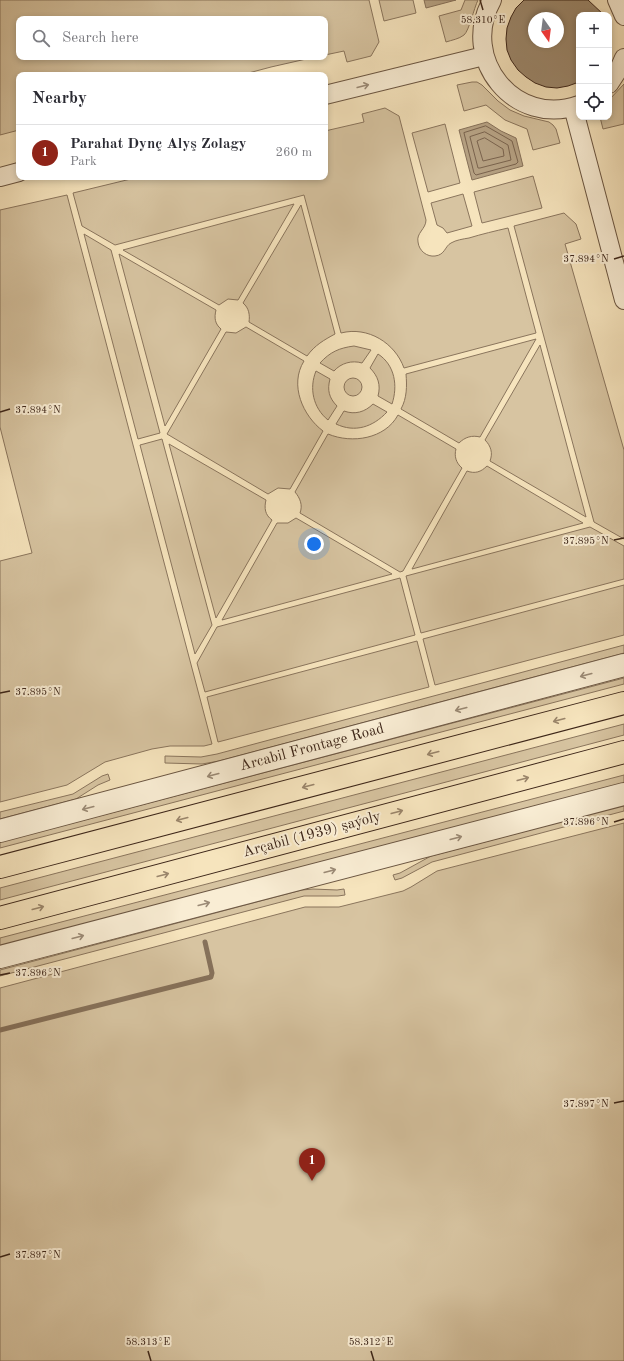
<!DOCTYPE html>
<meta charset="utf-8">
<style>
:root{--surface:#fff;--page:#f2f2f3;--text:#2b2b33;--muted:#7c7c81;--line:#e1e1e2;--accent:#8f2418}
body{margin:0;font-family:"Old Standard TT",serif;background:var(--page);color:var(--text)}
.controls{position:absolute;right:12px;top:12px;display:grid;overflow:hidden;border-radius:8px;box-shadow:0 2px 6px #0003}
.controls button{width:36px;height:36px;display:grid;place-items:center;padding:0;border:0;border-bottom:1px solid var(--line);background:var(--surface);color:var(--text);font:20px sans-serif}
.compass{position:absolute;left:528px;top:12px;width:36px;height:36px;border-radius:50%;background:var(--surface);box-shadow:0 2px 6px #0003;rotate:166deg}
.you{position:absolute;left:314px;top:544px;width:14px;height:14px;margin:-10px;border:3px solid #fff;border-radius:50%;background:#1a73e8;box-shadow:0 0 0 6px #1a73e833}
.badge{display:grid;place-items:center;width:26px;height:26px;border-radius:50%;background:var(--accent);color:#fff;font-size:13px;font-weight:700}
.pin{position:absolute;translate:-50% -33px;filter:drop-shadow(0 1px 2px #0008)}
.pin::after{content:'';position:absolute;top:21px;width:14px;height:12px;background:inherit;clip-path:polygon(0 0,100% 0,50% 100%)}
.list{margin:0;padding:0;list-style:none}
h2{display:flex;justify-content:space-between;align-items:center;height:52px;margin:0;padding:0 16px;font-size:17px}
h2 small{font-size:13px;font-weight:400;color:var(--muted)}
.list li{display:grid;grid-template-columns:26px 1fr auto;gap:12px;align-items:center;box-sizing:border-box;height:56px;padding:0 16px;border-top:1px solid var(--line)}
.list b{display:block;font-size:15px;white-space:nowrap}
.list p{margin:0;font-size:13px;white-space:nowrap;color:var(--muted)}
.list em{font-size:13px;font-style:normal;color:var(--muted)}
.icon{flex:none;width:22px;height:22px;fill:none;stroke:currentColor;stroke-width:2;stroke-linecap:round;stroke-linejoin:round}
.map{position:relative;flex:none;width:624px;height:1361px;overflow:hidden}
.search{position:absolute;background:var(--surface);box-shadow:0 2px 6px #0003;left:16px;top:16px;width:312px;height:44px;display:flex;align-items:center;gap:10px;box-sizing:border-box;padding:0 14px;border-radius:8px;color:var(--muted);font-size:15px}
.panel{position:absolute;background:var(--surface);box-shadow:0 2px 6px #0003;left:16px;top:72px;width:312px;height:108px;border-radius:8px}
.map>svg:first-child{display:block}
</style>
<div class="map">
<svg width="624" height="1361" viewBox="0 0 624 1361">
<rect width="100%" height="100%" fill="#f6e4bd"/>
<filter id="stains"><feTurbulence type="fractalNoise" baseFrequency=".005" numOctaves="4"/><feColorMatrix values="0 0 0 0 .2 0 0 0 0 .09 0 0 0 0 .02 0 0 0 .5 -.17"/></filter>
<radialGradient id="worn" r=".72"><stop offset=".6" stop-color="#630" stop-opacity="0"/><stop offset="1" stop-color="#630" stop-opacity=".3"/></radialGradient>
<path fill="#d7c4a1" stroke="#8a755d" d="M0,0H369L379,42L371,56L347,62L344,51L325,55V19H19V57H315L271,67L241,75H19V130L0,135Z
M379,0H413L416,13L384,21Z
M465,0H478C474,8 469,31 464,35C459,39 452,40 446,42L439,16L461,10Z
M472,82H477L482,85L498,101L510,110L524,116L549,122L553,125L556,129L560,143L533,150L527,129L505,120L486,105L464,111L457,85Z
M624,84V124L603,129L600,117H609V100Z
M385,108L399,116L426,220C426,229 416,233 418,242C419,251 427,257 435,256C445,255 445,246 451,243C456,240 463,239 469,238C482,234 495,231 508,228L536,333L404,368C395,343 368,326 341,333L304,195L115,245L82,226L73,193L139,177H325V131L364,122L362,114Z
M445,124L460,183L428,192L412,133Z
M533,176L542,208L482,223L474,192Z
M463,194L472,226L447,233L443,228L437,225L431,203Z
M67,195L212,744L204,746H170L152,749L105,762L67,785L0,802V561L32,553L0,427V210Z
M294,204L238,300L228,299L219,305L123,250Z
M301,205L335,334C324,340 315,345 307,356L249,322C250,315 249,308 243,303Z
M564,213L576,224L581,239L565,244L624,450V539L594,522L514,226Z
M84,234L111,250L160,433L138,439Z
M119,254L216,310C214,318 215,324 221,329L165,426Z
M246,327L304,361C289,385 303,416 323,431L290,489L278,488L268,494L167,434L226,332L236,333Z
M536,339L480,437C472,435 465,437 459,443L401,409C407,398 407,386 406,374Z
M540,345L586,517L490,461C493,453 491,446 485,440Z
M354,346L371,350L362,363C352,360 341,363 334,371L320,363C330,352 339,348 354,346Z
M378,354C395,365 398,386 392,404L378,396C381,385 378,376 370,368Z
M316,371L330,379C327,390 329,398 337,406L328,420C313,408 309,388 316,371Z
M344 387a9 9 0 1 1 18 0a9 9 0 1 1-18 0Z
M373,404L387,412C373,427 355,433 336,424L344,411C355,415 365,412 373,404Z
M398,415L456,449C454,456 456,463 462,468L403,571L400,572L300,513C303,505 300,498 295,492L328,434C352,444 385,439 398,415Z
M162,439L212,625L195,654L140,445Z
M169,444L266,500C264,508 265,515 272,520L216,618Z
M487,466L583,523L412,569L467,471C475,474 481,472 487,466Z
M296,518L392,574L222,620L277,523H288Z
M590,527L624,546V579L421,633L406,576Z
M400,578L415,635L205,692L197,663L217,627Z
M624,585V635L435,685L423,639Z
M417,641L429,687L218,742L207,697Z
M624,645V653L219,761L202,764L165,763V756L201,757L217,754Z
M624,678V684L0,848V842Z
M624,724V735L0,900V888Z
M108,774L110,780L98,785L76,799L0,819V812L73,794L102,776Z
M624,775V783L0,946V938Z
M624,805V811L432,862L402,878L395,880L393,875L400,873L431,856Z
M624,823V1361H0V988L305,907H339L403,891L411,887L437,871Z
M313,889L337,890L344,889L345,895L338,896H304L0,976V970L302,890Z"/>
<path fill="#b7a385" stroke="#86715a" d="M424,0H456L426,8Z
M487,122L501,131L516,138L523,166L472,180L459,130Z"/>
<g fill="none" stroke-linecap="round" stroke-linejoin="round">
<path stroke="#7a644f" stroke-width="1" d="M486,126L512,141L518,162L516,164L476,175L474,173L464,133Z
M485,132L508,145L511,160L480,168H478L470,137Z
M485,138L503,149L504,156L483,161L477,141L479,140Z"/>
<path stroke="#86715a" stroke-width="5" d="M0,1030L211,977L212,973L205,942"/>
</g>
<path fill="#9d896e" stroke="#3d2619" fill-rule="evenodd" d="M524,0H588L604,15H579V82L568,86L557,88L546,87L535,83L526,77L518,70L511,60L507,50L506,39L507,28L511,17L516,8ZM534,18H558V42H534Z"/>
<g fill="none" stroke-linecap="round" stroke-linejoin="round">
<defs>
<path id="minor" d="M492,0C459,59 515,128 579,105
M617,0L624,16
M609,84L620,67L624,58
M325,95L484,56
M573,107L624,300
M0,177L19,172"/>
<path id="tertiary" d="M0,831L624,665
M0,957L624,794"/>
<path id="primary" d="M0,867L624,703
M0,918L624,752"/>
</defs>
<use href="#minor" stroke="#6b5642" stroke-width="20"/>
<use href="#tertiary" stroke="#6b5642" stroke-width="24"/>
<use href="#primary" stroke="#3d2619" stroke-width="24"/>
<use href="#minor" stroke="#f9edd4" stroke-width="18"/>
<use href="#tertiary" stroke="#f9edd4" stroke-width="22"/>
<use href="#primary" stroke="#f6e4bd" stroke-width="22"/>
</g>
<defs><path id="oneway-shaft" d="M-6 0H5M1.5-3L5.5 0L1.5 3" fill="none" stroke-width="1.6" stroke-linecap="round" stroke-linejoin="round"/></defs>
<g stroke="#9b8a76">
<use href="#oneway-shaft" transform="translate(363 86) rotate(-14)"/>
<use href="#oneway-shaft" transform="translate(586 675) rotate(165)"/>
<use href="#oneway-shaft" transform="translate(461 709) rotate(165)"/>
<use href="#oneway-shaft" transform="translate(213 775) rotate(165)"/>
<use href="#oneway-shaft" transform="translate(88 808) rotate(165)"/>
<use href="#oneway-shaft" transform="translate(456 838) rotate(-15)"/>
<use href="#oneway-shaft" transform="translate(330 871) rotate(-15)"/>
<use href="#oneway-shaft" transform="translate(204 904) rotate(-15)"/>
<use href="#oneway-shaft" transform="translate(78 937) rotate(-15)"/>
</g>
<g stroke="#9a856b">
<use href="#oneway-shaft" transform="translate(559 720) rotate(165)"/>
<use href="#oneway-shaft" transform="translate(433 753) rotate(165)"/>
<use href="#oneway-shaft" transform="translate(523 779) rotate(-15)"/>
<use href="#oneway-shaft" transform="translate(308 786) rotate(165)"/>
<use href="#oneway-shaft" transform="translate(397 812) rotate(-15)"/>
<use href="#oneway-shaft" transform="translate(182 819) rotate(165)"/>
<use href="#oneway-shaft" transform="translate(163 875) rotate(-15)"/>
<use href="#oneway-shaft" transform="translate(38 908) rotate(-15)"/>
</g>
<path fill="none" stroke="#3d2619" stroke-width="1.5" d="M480,0L483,10M614,259L624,256M0,412L10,409M614,540L624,538M0,693L10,691M614,822L624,819M0,975L10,973M614,1103L624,1101M0,1257L10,1254M148,1351L151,1361M371,1351L374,1361"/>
<g text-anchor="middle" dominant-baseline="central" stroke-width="4" stroke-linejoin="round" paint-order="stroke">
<g font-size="15" fill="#3d2619" stroke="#f9edd4">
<text transform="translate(312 748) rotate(-15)">Arcabil Frontage Road</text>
<text transform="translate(312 835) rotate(-15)">Arçabil (1939) şaýoly</text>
</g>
</g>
<g font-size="10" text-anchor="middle" fill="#3d2619" stroke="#f9edd4" stroke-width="4" stroke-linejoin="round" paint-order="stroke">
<text x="483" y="23">58.310°E</text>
<text x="586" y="262">37.894°N</text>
<text x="38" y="413">37.894°N</text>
<text x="586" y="544">37.895°N</text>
<text x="38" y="695">37.895°N</text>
<text x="586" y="825">37.896°N</text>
<text x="38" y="976">37.896°N</text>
<text x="586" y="1107">37.897°N</text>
<text x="38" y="1258">37.897°N</text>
<text x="148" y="1345">58.313°E</text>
<text x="371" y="1345">58.312°E</text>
</g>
<rect width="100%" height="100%" filter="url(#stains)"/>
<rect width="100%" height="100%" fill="url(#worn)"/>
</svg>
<div class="controls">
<button>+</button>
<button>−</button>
<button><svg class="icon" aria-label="locate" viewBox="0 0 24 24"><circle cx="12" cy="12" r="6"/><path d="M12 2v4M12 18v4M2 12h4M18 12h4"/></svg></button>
</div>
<svg class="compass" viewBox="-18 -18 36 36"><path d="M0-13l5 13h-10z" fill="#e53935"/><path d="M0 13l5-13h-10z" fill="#7c7c81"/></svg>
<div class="you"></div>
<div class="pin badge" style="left:312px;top:1181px">1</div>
<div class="search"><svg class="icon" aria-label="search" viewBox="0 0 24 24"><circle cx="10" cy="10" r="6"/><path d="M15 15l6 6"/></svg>Search here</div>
<section class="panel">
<h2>Nearby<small></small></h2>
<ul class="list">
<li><span class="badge">1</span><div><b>Parahat Dynç Alyş Zolagy</b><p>Park</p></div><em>260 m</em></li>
</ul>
</section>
</div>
